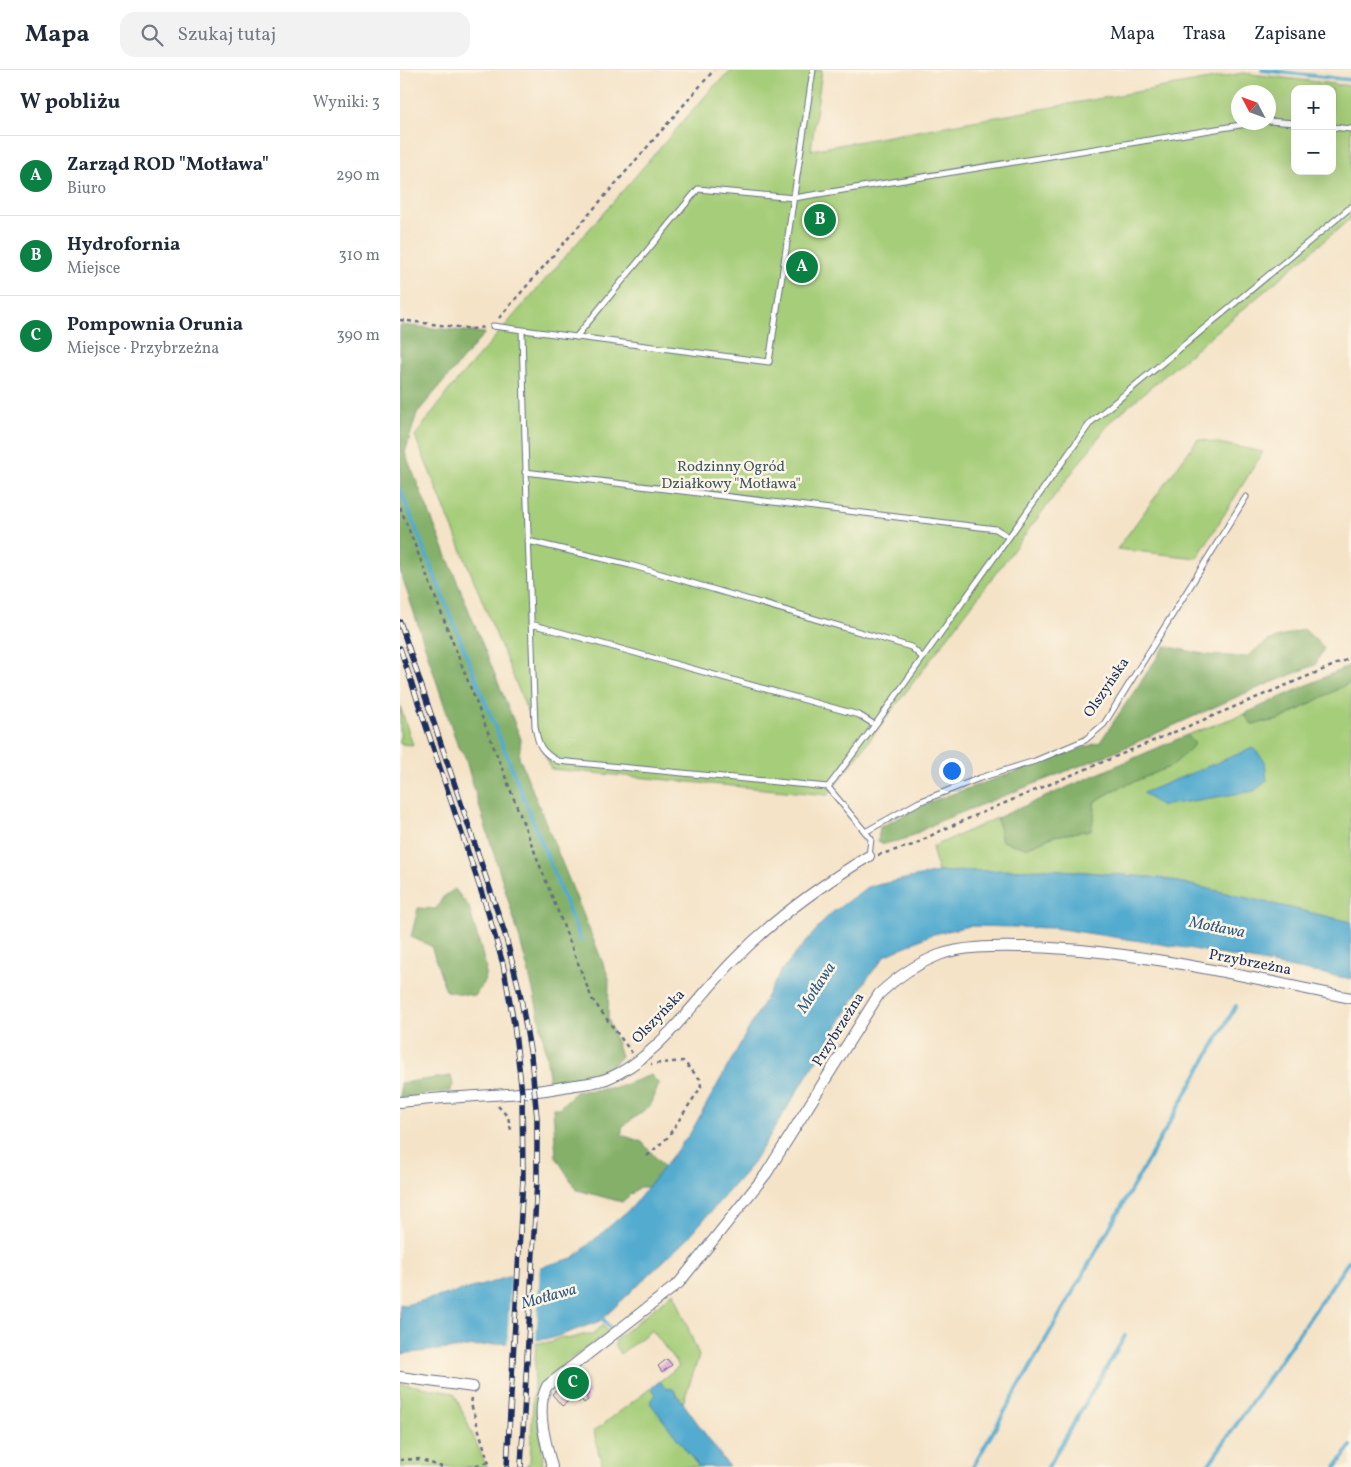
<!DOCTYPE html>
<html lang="pl">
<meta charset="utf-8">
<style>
:root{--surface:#fff;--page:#f2f2f3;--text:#1f2937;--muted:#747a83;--line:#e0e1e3;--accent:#0b8043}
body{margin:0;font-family:Vollkorn,serif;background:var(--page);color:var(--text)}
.controls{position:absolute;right:15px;top:15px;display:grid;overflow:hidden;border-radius:10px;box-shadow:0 5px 20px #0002}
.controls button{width:45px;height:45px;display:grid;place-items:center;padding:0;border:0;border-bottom:1px solid var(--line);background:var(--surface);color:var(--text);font:25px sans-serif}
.compass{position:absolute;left:831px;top:15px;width:45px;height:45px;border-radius:50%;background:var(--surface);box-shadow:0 5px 20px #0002;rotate:311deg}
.you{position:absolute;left:551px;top:700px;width:18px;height:18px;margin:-12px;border:4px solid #fff;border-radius:50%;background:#1a73e8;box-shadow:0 0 0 8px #1a73e833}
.badge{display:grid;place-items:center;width:32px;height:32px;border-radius:50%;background:var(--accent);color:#fff;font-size:16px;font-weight:700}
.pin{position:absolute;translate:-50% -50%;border:2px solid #fff;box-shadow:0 1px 5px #0006}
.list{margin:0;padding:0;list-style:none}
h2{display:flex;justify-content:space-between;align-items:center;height:65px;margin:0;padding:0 20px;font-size:21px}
h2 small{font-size:16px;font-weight:400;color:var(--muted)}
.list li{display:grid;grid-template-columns:32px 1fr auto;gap:15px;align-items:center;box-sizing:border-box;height:80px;padding:0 20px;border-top:1px solid var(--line)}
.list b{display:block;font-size:19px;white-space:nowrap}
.list p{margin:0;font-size:16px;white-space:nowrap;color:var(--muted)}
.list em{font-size:16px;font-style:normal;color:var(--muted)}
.icon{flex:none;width:28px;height:28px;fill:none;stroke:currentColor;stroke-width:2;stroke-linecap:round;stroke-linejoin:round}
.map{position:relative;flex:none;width:951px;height:1397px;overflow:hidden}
header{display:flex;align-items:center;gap:30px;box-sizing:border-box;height:70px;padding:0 25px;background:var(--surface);border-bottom:1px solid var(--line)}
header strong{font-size:24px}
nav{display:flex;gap:28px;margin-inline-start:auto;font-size:18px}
.search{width:350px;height:45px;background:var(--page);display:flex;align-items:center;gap:12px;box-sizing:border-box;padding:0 18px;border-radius:15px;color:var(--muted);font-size:19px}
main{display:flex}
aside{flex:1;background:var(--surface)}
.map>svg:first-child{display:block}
</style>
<header>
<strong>Mapa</strong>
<div class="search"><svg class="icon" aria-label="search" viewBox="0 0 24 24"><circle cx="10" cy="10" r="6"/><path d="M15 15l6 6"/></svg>Szukaj tutaj</div>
<nav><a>Mapa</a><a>Trasa</a><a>Zapisane</a></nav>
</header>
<main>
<aside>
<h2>W pobliżu<small>Wyniki: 3</small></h2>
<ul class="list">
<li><span class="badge">A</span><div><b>Zarząd ROD &quot;Motława&quot;</b><p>Biuro</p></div><em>290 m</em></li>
<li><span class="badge">B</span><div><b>Hydrofornia</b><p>Miejsce</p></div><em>310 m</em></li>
<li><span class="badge">C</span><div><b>Pompownia Orunia</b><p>Miejsce · Przybrzeżna</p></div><em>390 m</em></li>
</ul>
</aside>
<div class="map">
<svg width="951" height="1397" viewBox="0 0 951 1397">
<rect width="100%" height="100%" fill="#fcf5e5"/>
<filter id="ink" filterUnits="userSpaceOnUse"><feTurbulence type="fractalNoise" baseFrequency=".02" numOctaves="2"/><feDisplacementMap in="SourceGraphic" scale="10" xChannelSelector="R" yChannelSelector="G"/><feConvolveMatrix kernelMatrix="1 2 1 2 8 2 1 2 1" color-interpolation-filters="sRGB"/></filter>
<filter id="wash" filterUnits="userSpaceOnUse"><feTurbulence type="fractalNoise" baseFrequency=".0096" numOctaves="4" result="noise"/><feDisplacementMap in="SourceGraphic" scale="20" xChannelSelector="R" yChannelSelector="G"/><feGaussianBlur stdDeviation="1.12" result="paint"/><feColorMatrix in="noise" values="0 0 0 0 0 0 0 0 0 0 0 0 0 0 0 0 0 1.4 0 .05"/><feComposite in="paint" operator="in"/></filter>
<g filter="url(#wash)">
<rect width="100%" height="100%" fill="#f4e3c7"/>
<path fill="#a6cd79" stroke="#607e6c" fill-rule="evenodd" d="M333,0H422L411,80L843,3L951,16V148L711,351L428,725L151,699L15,366L49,320L314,16ZM895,19H932V101H895ZM838,22H868V52H838Z
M798,369L863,382L797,488L717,479Z
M951,612V852L761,808L648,799L538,802L532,777L597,748L602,771L626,778L654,766L690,760L694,732L795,674L787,665L844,644L852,654L879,650Z
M0,636L13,675L0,674Z
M274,1222L299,1286L283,1333L273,1319L265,1318L260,1311L279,1296L252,1260L220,1284L215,1276L216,1269Z
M203,1255L208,1263C184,1281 135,1306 137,1339C138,1359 145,1377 142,1397H125L130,1392L136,1273H150L161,1267C171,1272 180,1263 192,1264Z
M0,1313L54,1323L87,1397H0Z
M251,1318L256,1324L251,1333L299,1397H202L201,1385H199L194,1361Z"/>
<path fill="#84b069" stroke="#507064" d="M0,255L85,263L17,343L5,383L121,669L119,687L209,908L208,948L221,986C208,1007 173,1009 150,1014C137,901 95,796 65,687L58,677L0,500Z
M904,559L924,578L915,595L841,625L715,682L540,751L505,769L484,774L478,771L480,757L535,730L700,672L765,576L808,585L846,587L868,571Z
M951,595V612L879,650L852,654L844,644Z
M787,665L795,674L772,696L714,720L694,732L695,741L691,760L654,766L626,778L602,771L597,748Z
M55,819L69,837L86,897L84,913L75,926L46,921L31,876L11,867L18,838L36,839L43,827Z
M251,1005L259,1014L251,1035L222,1057V1065L242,1072L264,1097L248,1117H239L222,1132L177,1120L156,1087L153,1038H159L175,1022L218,1017Z
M51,1006L53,1015L50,1021L0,1028V1013Z"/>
<path fill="#52abcf" stroke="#366d96" d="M853,678L865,691L867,711L854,721L761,736L743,723Z
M648,799L761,808L951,852V909L793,879L654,858L569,856L530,865L485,886L466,910L353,1093L286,1170L200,1251L153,1268L0,1284V1234L5,1235L87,1214L113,1205L173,1188L233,1136L291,1062L381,901L429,845L467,817L538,802Z
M260,1311L265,1318L273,1319L329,1397H299L250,1333L256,1324L251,1318Z"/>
<path fill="#f4e3c7" d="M140,1195L136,1273L107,1276L111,1203Z"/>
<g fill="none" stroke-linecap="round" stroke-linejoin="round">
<path stroke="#52abcf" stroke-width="4" d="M862,0L951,10
M0,419L181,871
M200,1245L209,1257
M573,1397L836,936
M648,1397L725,1266
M807,1397L951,1188
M936,1397L951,1376"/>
</g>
<g id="blocks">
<path fill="#e2a3e0" d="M430,143L432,155L410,157L409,145Z
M267,1289L272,1295L262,1302L258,1296Z
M179,1309L190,1323L186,1327L188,1330L184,1333L182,1330L178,1332L174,1327L162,1336L152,1324L159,1318L162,1322Z"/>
</g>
</g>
<g filter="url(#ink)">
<use href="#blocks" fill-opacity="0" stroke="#676e83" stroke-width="1"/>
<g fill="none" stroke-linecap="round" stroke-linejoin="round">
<defs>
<path id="lane" d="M868,51L895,53
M932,57L951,59
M93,256L369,292L413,0
M122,260C125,392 130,524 135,656C138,675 141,682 158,691L428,717L471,769L469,786
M176,267L298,119L394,128L859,52
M125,402L596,459L609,467
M128,471L230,495L511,577L523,588
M131,554L459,645L475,655
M428,717L475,655L691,352L951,137
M465,762L519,732L580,708L635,691L685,670L704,654L846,427"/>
<path id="street" d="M0,1032C56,1025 113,1027 169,1016C181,1014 195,1013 206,1009C257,990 297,927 335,889C375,848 421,815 469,786
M0,1307L73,1317
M152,1397C146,1373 135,1339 147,1316L279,1213L366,1104L479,924C497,907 516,894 539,885C566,875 602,877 629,877C738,880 844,907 951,928"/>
</defs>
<use href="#lane" stroke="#676e83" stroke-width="7"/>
<use href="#street" stroke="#676e83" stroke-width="12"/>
<path stroke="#676e83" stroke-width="2.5" stroke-dasharray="4 4" stroke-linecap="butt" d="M99,248L314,0
M0,250L73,259L85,257
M0,437L192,929L232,983
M478,785L513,775L538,762L581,743L951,588
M98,1036L108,1047L111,1060
M247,1086L267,1068L301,1017L300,1009L283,991L251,994
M72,1328L71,1334L90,1397
M0,1390L19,1389L42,1397
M68,1397L89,1392"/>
<use href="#lane" stroke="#fff" stroke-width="5"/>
<use href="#street" stroke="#fff" stroke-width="10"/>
<defs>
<path id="rail" d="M0,552L105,864L120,923L131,986L137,1048V1110L121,1397
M0,578L87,839L103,894L114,954L122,1023L123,1108L107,1397"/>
</defs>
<use href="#rail" stroke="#1b2f5e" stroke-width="5.5"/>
<use href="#rail" stroke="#fcf5e5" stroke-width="4" stroke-dasharray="11" stroke-linecap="butt"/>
</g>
</g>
<g text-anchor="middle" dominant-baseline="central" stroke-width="5" stroke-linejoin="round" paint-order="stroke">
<g font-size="15" fill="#3e5665" stroke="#fcf5e5">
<text x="331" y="397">Rodzinny Ogród<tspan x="331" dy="17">Działkowy "Motława"</tspan></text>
</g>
<g font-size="15" fill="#1b2f5e" stroke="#fcf5e5">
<text transform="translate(707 618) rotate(-56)">Olszyńska</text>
<text transform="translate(850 893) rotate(11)">Przybrzeżna</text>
<text transform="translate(259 947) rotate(-46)">Olszyńska</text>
<text transform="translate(439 960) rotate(-58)">Przybrzeżna</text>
</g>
<g font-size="16" font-style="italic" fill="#2e5a86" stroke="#fcf5e5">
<text transform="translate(817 858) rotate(11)">Motława</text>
<text transform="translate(417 918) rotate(-57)">Motława</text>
<text transform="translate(149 1227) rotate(-16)">Motława</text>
</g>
</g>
</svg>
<div class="controls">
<button>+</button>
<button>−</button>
</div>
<svg class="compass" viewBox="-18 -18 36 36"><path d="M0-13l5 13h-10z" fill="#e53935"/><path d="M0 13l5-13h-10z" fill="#747a83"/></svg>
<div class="you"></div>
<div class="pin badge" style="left:402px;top:197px">A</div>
<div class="pin badge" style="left:420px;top:150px">B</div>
<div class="pin badge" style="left:173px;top:1313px">C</div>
</div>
</main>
